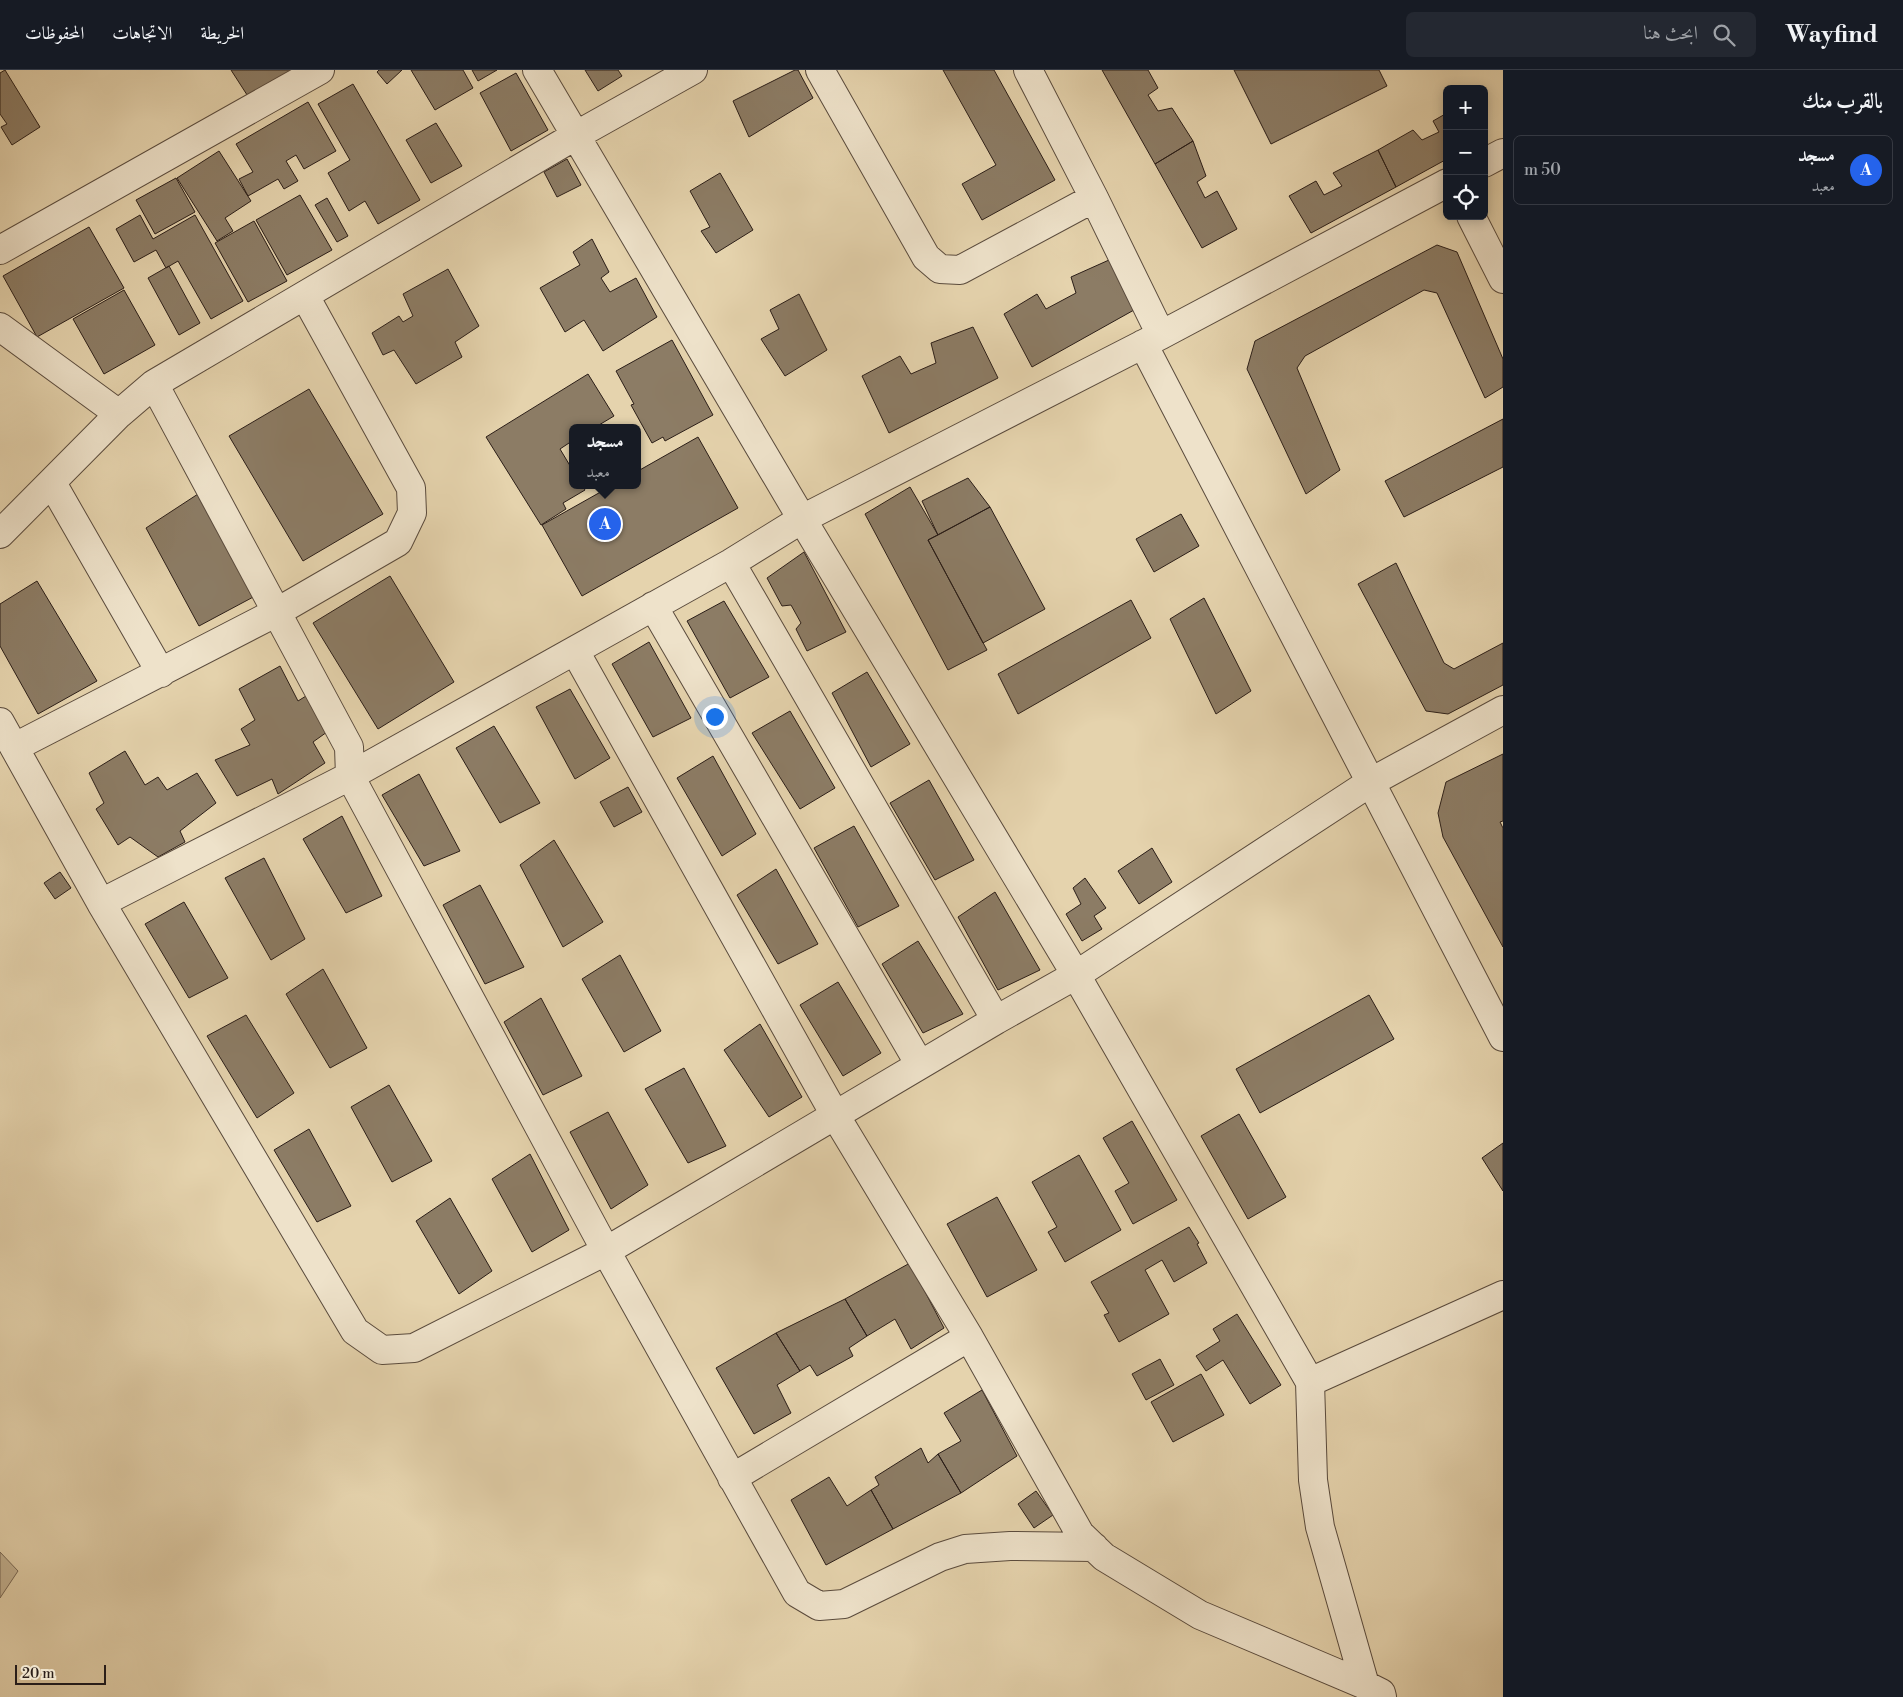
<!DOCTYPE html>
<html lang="ar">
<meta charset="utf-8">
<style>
:root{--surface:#171b24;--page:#242831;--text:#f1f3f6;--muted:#9ea1a6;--line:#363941;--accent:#2563eb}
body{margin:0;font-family:"Libre Bodoni",Amiri,serif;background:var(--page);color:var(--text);direction:rtl}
.controls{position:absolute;right:15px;top:15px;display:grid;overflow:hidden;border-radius:8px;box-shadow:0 2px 12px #0003}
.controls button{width:45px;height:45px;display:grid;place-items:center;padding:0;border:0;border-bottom:1px solid var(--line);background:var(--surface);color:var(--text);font:25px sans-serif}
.scale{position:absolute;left:15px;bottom:12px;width:91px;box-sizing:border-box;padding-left:5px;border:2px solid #2b1e18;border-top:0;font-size:14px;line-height:18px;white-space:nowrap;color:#2b1e18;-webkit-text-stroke:4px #eee2ca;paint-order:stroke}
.you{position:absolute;left:714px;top:646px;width:18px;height:18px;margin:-12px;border:4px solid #fff;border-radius:50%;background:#1a73e8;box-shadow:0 0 0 8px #1a73e833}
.badge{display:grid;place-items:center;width:32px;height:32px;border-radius:50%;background:var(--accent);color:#fff;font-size:16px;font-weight:700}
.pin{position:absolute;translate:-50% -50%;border:2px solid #fff;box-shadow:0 1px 5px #0006}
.popup{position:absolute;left:569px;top:354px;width:72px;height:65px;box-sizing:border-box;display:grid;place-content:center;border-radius:8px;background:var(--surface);filter:drop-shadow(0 1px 4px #0005);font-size:16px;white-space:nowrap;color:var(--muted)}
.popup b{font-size:19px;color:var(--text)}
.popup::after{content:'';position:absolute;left:50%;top:100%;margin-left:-10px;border:10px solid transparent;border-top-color:var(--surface)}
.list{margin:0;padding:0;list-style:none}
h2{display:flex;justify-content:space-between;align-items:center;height:65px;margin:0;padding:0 20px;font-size:21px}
h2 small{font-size:16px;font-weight:400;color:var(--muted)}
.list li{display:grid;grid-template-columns:32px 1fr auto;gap:15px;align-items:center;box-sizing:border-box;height:70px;margin:0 10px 10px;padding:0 10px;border:1px solid var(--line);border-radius:8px}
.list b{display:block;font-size:19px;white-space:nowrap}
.list p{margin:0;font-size:16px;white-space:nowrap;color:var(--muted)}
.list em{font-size:16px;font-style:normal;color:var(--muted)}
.icon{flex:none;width:28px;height:28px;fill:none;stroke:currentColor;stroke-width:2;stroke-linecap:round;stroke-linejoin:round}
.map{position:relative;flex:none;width:1503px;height:1627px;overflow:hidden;direction:ltr}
header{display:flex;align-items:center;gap:30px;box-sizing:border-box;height:70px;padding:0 25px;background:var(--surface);border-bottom:1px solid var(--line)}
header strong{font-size:24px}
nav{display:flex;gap:28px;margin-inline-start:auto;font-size:18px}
.search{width:350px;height:45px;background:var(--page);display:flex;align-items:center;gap:12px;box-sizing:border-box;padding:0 18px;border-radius:8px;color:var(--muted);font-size:19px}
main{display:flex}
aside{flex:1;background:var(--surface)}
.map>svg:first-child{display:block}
</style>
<header>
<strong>Wayfind</strong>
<div class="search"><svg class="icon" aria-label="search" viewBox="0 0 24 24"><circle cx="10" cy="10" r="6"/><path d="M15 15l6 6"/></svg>ابحث هنا</div>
<nav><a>الخريطة</a><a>الاتجاهات</a><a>المحفوظات</a></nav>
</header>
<main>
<aside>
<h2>بالقرب منك<small></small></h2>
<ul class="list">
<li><span class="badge">A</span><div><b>مسجد</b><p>معبد</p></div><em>50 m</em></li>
</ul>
</aside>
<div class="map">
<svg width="1503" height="1627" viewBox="0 0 1503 1627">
<rect width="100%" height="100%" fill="#e5d3ad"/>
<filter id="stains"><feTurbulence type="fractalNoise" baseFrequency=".004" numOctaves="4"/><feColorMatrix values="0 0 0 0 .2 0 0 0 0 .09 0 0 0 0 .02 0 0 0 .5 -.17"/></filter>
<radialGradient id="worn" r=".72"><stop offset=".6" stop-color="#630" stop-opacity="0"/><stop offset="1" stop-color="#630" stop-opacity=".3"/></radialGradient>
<path fill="#c5b494" stroke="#786956" d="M0,1482L18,1501L0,1528Z"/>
<path fill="#8c7c65" stroke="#2b1e18" d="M5,0L40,57L12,75L1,57L7,54L0,44V3Z
M231,0H300L251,31Z
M379,0H402L387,14L377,2Z
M411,0H463L473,18L435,40Z
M472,0H497L478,11Z
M585,0H618L622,6L598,21Z
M795,0H798L813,28L749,67L733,31Z
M943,0H994L1055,110L982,150L962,114L996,95Z
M1102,0H1148L1158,18L1148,25L1158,41L1172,38L1193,71L1155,94Z
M1234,0H1379L1387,16L1271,74Z
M516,3L548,60L511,81L480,23Z
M353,14L420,130L378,154L365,131L349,141L328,103L350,90L318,34Z
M308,32L336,81L304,99L296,85L286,91L298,111L284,119L278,109L248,126L239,109L253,102L236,74Z
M1447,43V89L1396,117L1378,80L1413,60L1422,70L1439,62L1433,51Z
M436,53L462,96L431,113L406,70Z
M1193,71L1206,106L1197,112L1205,128L1217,121L1237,159L1202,178L1155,94Z
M1378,80L1396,117L1311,163L1289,126L1316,111L1324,125L1342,116L1333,103Z
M219,81L251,131L225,148L233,161L217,171L177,108Z
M567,89L581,115L557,127L544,102Z
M720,103L753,160L716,183L701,161L710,157L690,121Z
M176,108L195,142L155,164L136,130Z
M300,125L332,180L287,205L256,150Z
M327,128L348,166L337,172L315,135Z
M140,145L153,169L195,145L243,231L211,249L178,191L166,198L156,180L134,192L116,159Z
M254,151L287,211L248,232L215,173Z
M89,157L124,218L37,267L3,206Z
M592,169L609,202L601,208L610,222L636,208L657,247L603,281L584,250L565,262L540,218L580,195L573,182Z
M1437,175L1457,182L1503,289V317L1485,328L1437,223L1424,220L1305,286L1297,298L1340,400L1306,424L1247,299L1255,271Z
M1109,190L1134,240L1032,297L1004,244L1037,224L1046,239L1076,223L1071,207Z
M169,196L200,253L179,265L148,208Z
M448,199L479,256L455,272L462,287L416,314L394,280L383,285L372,263L399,246L403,252L413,246L403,224Z
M124,220L155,275L104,304L73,249Z
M799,224L827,280L785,306L761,269L779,259L770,240Z
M973,257L998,308L889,363L862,306L900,286L911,304L936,293L931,273Z
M672,270L713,345L665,371L663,367L652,373L631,335L634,334L616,301Z
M588,304L614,346L594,358H572V371L560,379L572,399V415H582L585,420L563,433L566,439L541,455L486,367Z
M309,319L383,444L303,491L229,366Z
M1503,349V397L1404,447L1385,411Z
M698,367L738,438L582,526L542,455L613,415H638V401Z
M968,408L990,437L938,465L922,431Z
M910,417L938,465L928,470L987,580L948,600L865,444Z
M198,424L257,525L199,556L146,458Z
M990,437L1045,539L983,573L928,470Z
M1181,444L1199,476L1154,502L1136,469Z
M804,482L846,562L807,581L796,559L801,553L791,535L782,536L767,508Z
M1396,493L1444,593L1454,599L1503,573V615L1448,644L1426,641L1358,514Z
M390,506L454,612L378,659L313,553Z
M37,511L97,611L38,644L0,576V534Z
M1204,528L1251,621L1216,644L1170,549Z
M1131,530L1151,568L1018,644L998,604Z
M724,531L769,607L730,628L687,551Z
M649,572L691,648L653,667L612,594Z
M280,596L298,631L306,626L327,662L313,672L325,693L278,724L272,709L237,726L215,690L250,675L241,659L255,650L239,619Z
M867,602L910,674L871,697L832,623Z
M570,619L610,688L575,709L536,637Z
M790,641L835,718L800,739L752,663Z
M494,656L540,733L500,753L456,678Z
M125,681L145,715L158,707L167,720L197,703L216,733L180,761L185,772L158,787L130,767L118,775L96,739L104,733L89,703Z
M1503,684V751L1500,752L1503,758V877L1443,767L1438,743L1446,712Z
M713,686L756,764L722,786L677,708Z
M419,704L460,781L424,796L382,725Z
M929,710L974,790L935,810L890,733Z
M628,717L642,742L614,757L600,732Z
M342,746L382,826L346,843L303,769Z
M854,756L899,836L858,857L814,778Z
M554,770L603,852L563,877L520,795Z
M1152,778L1172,812L1139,834L1118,801Z
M264,788L305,869L271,890L225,808Z
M776,799L818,874L778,894L737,825Z
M60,802L71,818L55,829L44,813Z
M1085,808L1106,838L1094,846L1102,859L1082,871L1066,844L1081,834L1073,818Z
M480,815L524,897L485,914L443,835Z
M995,822L1040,900L998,920L958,847Z
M184,832L228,908L189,928L145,854Z
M918,871L963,944L923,963L882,894Z
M620,885L661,961L624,982L582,909Z
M323,899L367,978L330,998L286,924Z
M838,912L881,983L843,1006L800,935Z
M1369,925L1394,969L1260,1043L1236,999Z
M541,928L582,1006L543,1025L504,952Z
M246,945L294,1023L257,1048L207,966Z
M760,954L802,1027L769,1047L724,980Z
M684,998L726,1076L688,1093L645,1019Z
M389,1015L432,1091L392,1112L351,1037Z
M608,1042L648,1115L611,1139L570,1062Z
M1239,1044L1286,1127L1248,1149L1201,1066Z
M1132,1051L1177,1130L1133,1154L1115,1121L1129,1113L1103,1068Z
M309,1059L351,1136L317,1152L274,1080Z
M1503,1073V1121L1482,1088Z
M530,1084L569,1160L532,1182L492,1109Z
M1079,1085L1121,1160L1065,1192L1048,1162L1057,1157L1032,1112Z
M997,1127L1037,1200L987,1227L947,1154Z
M450,1128L492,1201L459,1224L416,1151Z
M1189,1157L1199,1173L1197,1174L1207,1193L1174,1212L1162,1190L1145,1200L1169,1244L1119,1272L1104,1245L1109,1243L1091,1212Z
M910,1193L944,1258L911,1279L895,1249L867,1266L845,1229Z
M845,1229L867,1266L849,1278L853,1286L817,1306L810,1295L800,1301L776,1263Z
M1237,1244L1281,1315L1250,1334L1223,1290L1206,1301L1196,1286L1220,1271L1213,1259Z
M776,1263L800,1301L777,1315L791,1343L754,1364L716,1298Z
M1160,1289L1174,1315L1146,1330L1132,1304Z
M1201,1304L1224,1345L1173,1372L1151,1332Z
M982,1320L1017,1386L961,1423L938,1384L961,1371L944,1343Z
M921,1378L928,1393L938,1384L961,1423L893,1459L871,1420L879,1415L875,1407Z
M829,1407L847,1436L871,1420L893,1459L826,1495L791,1430Z
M1036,1421L1053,1445L1034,1458L1018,1434Z"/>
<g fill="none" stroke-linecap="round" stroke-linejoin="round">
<defs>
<path id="street" d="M537,0L802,449L1076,905L1310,1312L1313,1410L1320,1457L1365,1615L1381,1623L1382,1627
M820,0L926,187L940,199L960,200L1094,128
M1028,0L1094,128L1161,265
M1484,93L1503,83
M1471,146L1503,209
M0,180L320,0
M0,257L119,344
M1143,274L1503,967
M154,314L349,677L350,706L606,1181L797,1523L819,1536L844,1534L940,1487L965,1479L1010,1476L1094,1477
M52,413L161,603
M0,464L119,344L154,314L575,66L693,0
M731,493L996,950
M653,536L920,995
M575,581L835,1045L969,1267L1080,1464L1104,1487L1200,1545L1365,1615
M0,652L101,833L355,1261L382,1280L414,1278L606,1181L996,950L1076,905L1371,712L1503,640
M15,677L277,542L398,472L412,443L411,418L305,226
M101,833L350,706L731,493L802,449L1161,265L1447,113
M1310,1312L1503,1225
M732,1408L969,1267"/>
</defs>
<use href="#street" stroke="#5a4b3d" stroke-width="30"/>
<use href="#street" stroke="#eee2ca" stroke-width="28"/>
</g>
<rect width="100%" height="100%" filter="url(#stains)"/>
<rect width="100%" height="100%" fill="url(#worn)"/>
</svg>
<div class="controls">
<button>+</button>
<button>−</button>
<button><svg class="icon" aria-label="locate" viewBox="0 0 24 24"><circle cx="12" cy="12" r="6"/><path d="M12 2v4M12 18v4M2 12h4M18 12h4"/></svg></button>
</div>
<div class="scale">20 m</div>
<div class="you"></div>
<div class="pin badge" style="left:605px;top:454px">A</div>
<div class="popup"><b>مسجد</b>معبد</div>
</div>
</main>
